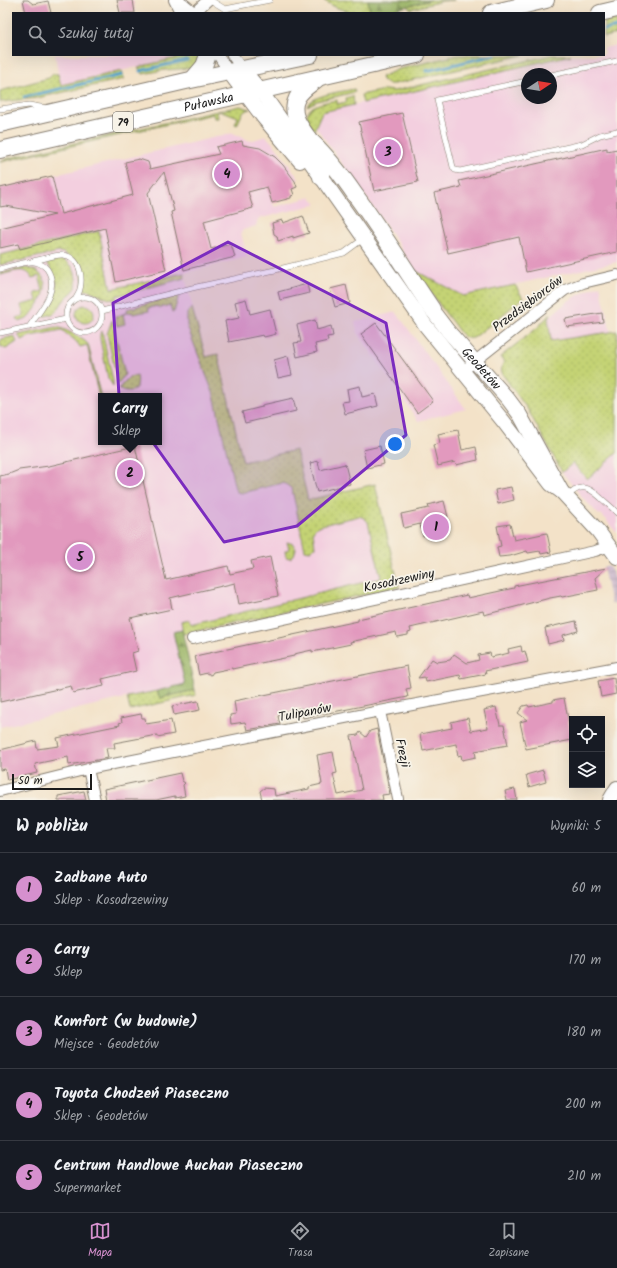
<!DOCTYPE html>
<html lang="pl">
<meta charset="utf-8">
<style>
:root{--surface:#171b24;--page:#20242c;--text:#f1f3f6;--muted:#9ea1a6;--line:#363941;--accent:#d690ce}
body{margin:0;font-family:Kalam,sans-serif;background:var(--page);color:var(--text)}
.controls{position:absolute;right:12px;bottom:12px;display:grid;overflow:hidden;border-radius:0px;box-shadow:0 4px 16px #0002}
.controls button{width:36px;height:36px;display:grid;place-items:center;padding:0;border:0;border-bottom:1px solid var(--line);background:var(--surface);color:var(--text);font:20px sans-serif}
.compass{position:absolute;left:521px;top:68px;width:36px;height:36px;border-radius:50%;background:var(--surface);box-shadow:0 4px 16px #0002;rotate:78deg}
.scale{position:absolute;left:12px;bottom:10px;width:80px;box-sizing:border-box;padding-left:4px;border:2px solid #1c1c1c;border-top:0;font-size:11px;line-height:14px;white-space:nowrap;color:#1c1c1c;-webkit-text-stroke:3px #f7f3e8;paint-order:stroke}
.you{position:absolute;left:395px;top:444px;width:14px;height:14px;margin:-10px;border:3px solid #fff;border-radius:50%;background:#1a73e8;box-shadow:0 0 0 6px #1a73e833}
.badge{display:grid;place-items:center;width:26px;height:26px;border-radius:50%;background:var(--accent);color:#111;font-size:13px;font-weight:700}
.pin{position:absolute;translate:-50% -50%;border:2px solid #fff;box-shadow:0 1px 4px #0006}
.popup{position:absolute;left:98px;top:393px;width:64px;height:52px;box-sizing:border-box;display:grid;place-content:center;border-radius:0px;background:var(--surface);filter:drop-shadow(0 1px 3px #0005);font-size:13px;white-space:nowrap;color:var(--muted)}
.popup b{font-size:15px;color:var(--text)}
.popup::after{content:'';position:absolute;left:50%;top:100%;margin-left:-8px;border:8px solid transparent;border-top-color:var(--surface)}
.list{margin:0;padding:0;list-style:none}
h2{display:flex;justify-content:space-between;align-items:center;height:52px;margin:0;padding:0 16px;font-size:17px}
h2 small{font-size:13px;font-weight:400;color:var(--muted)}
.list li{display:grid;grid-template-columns:26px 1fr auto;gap:12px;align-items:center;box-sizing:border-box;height:72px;padding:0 16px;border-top:1px solid var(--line)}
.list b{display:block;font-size:15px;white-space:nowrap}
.list p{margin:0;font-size:13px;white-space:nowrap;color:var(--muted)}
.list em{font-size:13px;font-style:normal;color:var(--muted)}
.icon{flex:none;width:22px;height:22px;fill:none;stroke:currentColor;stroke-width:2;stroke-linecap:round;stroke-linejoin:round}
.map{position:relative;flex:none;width:617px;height:800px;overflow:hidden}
.search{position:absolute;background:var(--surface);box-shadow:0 4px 16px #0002;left:12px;right:12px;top:12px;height:44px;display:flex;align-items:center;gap:10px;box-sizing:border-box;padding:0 14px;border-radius:0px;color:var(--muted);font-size:15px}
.sheet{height:412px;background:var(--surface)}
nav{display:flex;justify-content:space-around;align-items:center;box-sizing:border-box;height:56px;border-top:1px solid var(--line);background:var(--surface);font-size:11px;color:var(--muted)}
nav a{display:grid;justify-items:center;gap:2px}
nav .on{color:var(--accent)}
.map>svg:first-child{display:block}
</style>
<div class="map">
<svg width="617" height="800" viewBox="0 0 617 800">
<defs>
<pattern id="industrial-grid" width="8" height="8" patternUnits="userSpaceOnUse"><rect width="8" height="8" fill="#cfbdce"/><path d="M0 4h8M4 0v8" fill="none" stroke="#b1a2b0"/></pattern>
<pattern id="grass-dots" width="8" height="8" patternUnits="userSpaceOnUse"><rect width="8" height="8" fill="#c4d375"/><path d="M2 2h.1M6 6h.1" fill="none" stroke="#a8b565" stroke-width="1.8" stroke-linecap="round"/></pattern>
<pattern id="forest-firs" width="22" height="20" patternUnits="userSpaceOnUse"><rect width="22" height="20" fill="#9bb566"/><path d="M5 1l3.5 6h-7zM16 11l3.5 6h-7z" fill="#7e9253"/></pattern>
</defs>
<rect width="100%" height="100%" fill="#f7f3e8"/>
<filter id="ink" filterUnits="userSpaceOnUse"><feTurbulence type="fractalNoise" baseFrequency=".025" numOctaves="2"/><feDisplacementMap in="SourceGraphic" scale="8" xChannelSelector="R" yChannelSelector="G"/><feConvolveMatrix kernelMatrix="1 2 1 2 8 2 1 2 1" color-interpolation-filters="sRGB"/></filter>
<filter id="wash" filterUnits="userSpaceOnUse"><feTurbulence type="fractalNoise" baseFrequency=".012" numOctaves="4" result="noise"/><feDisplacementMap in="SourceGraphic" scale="16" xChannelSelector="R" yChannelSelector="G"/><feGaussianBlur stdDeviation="0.9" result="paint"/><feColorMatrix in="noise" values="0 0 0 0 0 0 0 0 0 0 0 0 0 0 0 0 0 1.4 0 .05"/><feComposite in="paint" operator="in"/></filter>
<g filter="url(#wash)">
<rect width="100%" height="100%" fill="#f3e2c8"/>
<path fill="#f3cfdf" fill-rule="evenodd" d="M617,45V262L463,296L414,270L390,231L316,127L322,112L571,55H604V48ZM527,74H551V98H527Z
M55,55H189L60,85Z
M233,133L250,141L266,136L276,147L299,179L267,187L272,203L275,207L311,197L317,204L258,219L256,226L243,230L241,233L247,257L184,273L205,357L218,354L243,462L296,450L308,500L375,484L399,587L183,634L182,630L173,632L185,684L0,727V188ZM101,396H159V442H101Z
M600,285L611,332L551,341L548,318L568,301L586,291Z
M396,312L466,409L418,421L358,334L355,322Z
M617,453V531L616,532L601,514L599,515L581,496L562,472L573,463L587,478Z"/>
<path fill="url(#industrial-grid)" d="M608,565L617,581V603L611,604L603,567Z"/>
<path fill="url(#grass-dots)" stroke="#707848" d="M323,0H368L370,11L373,13C352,13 341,12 323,0Z
M431,0H454L442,1L411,9L408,7L409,5Z
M617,19V34L604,37V22Z
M189,55L200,56L194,68L164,70L143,74L138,67Z
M458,55H523L394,84H388L382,80L381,77L399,69Z
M552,55H571L363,103L361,95L384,90L394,91Z
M122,71L124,79L37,98L0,102V91L49,78L53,74H58L61,85Z
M354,89L355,92L317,101L307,106C314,94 341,92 354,89Z
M353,96L354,105L322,112L314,130C312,127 308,123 307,119C305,104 327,102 337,100V104L347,102L346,98Z
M240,106L250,109L243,112L237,125L235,124L238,117L228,113L221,111L217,112L218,118H214L213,114L0,162V161L13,157Z
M99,231L111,289L184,273L185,278L116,296L117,300C104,300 97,291 84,290L81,267L64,253L59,252L0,265V255Z
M60,259C74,262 77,275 76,288C73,292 70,294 66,298C56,309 61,313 42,317C44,313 47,310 49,306C60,288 59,279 46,262Z
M24,268C31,268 36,270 41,275C52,289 38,306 29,317L27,319L19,322L16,318L24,316L21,305L37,301L35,293L43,291L39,276L32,278C26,265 11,273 0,275V273Z
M414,270L463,296L515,285L523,298L475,337C470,340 465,338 461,334Z
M179,295L174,312H172L170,305L158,308V306L148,308L149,311L133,314L132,312L123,314L125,324L117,326L115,317L128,312L127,309Z
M76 314a9 9 0 1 1 18 0a9 9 0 1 1-18 0Z
M192,308L206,357L218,354L243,462L296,450L308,500L375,484L399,587L183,634L181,622L190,620L191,625L381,578L368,522L364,518L359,516L318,526L313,531L315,547L310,551L305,550L292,489L287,485L283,483L241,493L237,492L235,489L214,395L187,326V313Z
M550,314L551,315L548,318L551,341L617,331V453L587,479L573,463L562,472L528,410L503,375L501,368L504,362L500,357L537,328Z
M112,320L125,374L118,384L107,334Z
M56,327C62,327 84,339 88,344L101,398V406L87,345L80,347C76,339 68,336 62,330L31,336L22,340L18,335Z
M102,331L113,381V386L108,378L100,339V334Z
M14,336L17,342L6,349L1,347L0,342L2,339Z
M137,375C140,390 132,394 118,389L129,377Z
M287,542L293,544L296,549L294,555L290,558L286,557L285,551L289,549Z
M195,690L196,695L130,710L127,697L157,691L160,698Z"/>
<path fill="url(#forest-firs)" stroke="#5c6841" d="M368,0H431L381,13H373L370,11Z
M182,630L195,690L160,698L157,691L185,684L173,632Z"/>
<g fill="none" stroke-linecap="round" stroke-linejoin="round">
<path stroke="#56a2ce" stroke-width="3" d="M604,30L617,27
M140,71L187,60
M426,71L495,55
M24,97L122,75"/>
</g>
<g id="blocks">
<path fill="#e299be" d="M23,0H28L33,4L48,1L51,13H26Z
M117,0H133L135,13H120Z
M402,113L418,182L374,191L359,122Z
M242,141L243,145L260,148L275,157L283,165L295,181L297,187L292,189L294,195L291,196V198L272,203L267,187L248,192L253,208L204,221L211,249L231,244L235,257L184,270L171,212L174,211L164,172L148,193L166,270L116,282L105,228L20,249L18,244L0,248V228L55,215L6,206L0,207V188L52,176L61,214L133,195L125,162L139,159L148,162L150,169L219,154L216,147Z
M607,148V151L617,149V252L526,272L519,237L448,253L434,193L461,187L459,181Z
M303,216L309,233L293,238V236L278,241L277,236L274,234L272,223L282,220L283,223Z
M307,284L309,293L280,300L278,292Z
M346,285L350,303L335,307L330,289Z
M246,299L250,314L270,309L276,334L264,337L263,335L229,342L225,321L239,318L235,302Z
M602,313L603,322L567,327L565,319Z
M315,320L317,330L331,326L333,336L327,337L328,341L315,344L317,352L297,357L294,343L301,342L297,325Z
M376,323L433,401L417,413L361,334Z
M288,356L292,375L278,378L274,360Z
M360,386L362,397L375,394L378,406L345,414L342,402L349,401L347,389Z
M293,398L296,411L245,423L242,412L262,407V405Z
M458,430L462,450L476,447L478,460L456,465L455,462L438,466L433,445L440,443L438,434Z
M135,446L166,580L228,566L230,574L253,569L251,561L270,557L278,596L239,604L235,583L170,598L172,609L130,618L138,651L132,653L136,671L102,679L104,686L73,693L71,686L0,702V476L9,474L19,470L49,466Z
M380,446L384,464L367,468L363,450Z
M318,461L320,470L345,464L350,484L317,492L310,463Z
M511,487L514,500L498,504L495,490Z
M444,501L448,517L444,518L446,530L423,536L420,524L404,528L401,514L429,508L428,505Z
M510,524L514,540L547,533L551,552L541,554L540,551L528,553L527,551L510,556L499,557L497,547L501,546L497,526Z
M606,568L595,578L598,590L562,597L561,596L550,598L484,615L483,611L410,628L411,632L408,633V635L397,637L396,632L350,642L351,644L312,652V650L294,654V656L232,669V668L223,670L213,672L211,675L207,673L199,675L195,656L358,621V619L467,595L468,598L514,588V586Z
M576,621L578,631L563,635L564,640L548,644L545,628Z
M521,646L522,652L525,651L528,662L485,671L486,674L461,679L460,675L426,682L425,677L418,678L432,659L437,662L444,661L450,660L454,654L467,663L479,660L478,655L490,653L491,657L501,655L509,653L508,649Z
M407,666L411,688L406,689L408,697L303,718L301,708L284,712L285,714L278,716L280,724L247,730L245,722L231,724L230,715L236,714L234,701Z
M614,678L616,694L601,697L598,681Z
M564,698L572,740L526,749L520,722L527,720L518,713L523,706L528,705L529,707L553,702V700Z
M198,701L200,710L174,715L172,706Z
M496,707L500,725H504L508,745L475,751L476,757L462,760L461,755L458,756L456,744L423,751L420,734L452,728L451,722L468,718L471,731L488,728L484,710Z
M141,714L142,718H145L146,724L171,720L174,734L157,737V735L114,743L115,748H106L108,758L69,765L68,757L35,764L37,773L7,780L5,769L0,770V750L36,741L37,749L59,746L57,738L120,725L119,723L122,722L121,718Z
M377,729L390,794L382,795L383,800H262L260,791L264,788L274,789L275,796L309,789V787L322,784L317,755L333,752L337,773L333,774L338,795L362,790L351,736L358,735L360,732L366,737L370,731Z
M543,770L546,782L529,787L526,775Z
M180,773L182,781L185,783L183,785L185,796L175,798V796L156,800H106L104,789Z
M515,789L517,800H507L505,791Z
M84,791L86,800H58V796Z"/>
</g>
</g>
<g filter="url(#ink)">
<use href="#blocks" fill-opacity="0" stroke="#887f72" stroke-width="1"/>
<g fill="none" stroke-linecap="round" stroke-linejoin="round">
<defs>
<path id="lane" d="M208,0L212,1L225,9L270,0
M551,75L617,61
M527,81L437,100L453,167L455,170L460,171L582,144L600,135L617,131
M0,109L29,105L46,108
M33,261C41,260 56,254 63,255C83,257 85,286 76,298
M0,269C10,266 20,263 30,262C36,261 44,265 47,269C61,290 40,310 29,327
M66 315a18 18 0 1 1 36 0a18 18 0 1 1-36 0Z
M102,311L192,288L275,270L344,253L363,239
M0,333L66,319
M567,497C580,483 588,486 601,498C606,503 612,507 617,513"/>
<path id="street" d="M174,0L183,3L195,13
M174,0L178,8L184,13
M195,12L208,0
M218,55L229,72
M232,55L242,69
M469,366L565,290L583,283L617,275
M192,639L595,551L610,546
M380,711L398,799
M88,769L95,800
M0,791L88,769L380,711L617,667"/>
<g id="secondary">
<path d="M242,69L260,90L426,326L504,422L551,484L562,492"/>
<path d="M229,72L263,117L300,161"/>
<path id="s1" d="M425,301L448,331L508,399L520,415L562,492L598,531L617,557"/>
<path d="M610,800L617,788"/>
</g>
<g id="primary">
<path d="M491,13L546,0"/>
<path d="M600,13L617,9"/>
<path d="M193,79L204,66L208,55"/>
<path d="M317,79C311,84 301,90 297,98C286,119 312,138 319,155C322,162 321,169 321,177"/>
<path d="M0,124L186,81L310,55"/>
<path d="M312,142C329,158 343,177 356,196C383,233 406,271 432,309"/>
<path id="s2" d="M0,150L417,55"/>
</g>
</defs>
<use href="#lane" stroke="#887f72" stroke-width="6"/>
<use href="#street" stroke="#887f72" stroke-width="12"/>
<use href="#secondary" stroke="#887f72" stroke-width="16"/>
<use href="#primary" stroke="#887f72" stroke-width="18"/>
<use href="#lane" stroke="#fff" stroke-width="5"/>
<use href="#street" stroke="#fff" stroke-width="10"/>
<use href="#secondary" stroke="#fff" stroke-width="14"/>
<use href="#primary" stroke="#fff" stroke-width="16"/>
</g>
</g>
<path fill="#7b2cbf" fill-opacity="0.2" stroke="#7b2cbf" stroke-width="3" stroke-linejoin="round" d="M228,242L386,323L406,435L297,526L224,542L119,395L113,303Z"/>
<g text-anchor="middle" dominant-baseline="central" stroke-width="3.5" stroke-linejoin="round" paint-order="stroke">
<rect fill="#f7f3e8" stroke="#5e5c59" stroke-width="1" x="113" y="112" width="20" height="20" rx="3"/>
<g font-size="12" font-weight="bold" fill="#1c1c1c">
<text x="123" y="122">79</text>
</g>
<g font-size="13" fill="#1c1c1c" stroke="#f7f3e8">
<text stroke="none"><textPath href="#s2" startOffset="214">Puławska</textPath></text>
<text transform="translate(528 304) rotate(-37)">Przedsiębiorców</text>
<text stroke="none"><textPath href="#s1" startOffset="88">Geodetów</textPath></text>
<text transform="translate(399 581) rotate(-12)">Kosodrzewiny</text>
<text transform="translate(305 713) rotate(-11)">Tulipanów</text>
<text transform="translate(402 753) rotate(78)">Frezji</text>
</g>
</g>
</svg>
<div class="controls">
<button><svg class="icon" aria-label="locate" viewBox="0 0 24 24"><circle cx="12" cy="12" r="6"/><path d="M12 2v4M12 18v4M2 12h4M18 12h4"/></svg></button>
<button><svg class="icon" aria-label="layers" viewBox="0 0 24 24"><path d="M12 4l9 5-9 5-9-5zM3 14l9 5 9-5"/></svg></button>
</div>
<svg class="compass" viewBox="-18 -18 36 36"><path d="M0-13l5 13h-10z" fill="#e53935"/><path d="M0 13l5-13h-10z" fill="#9ea1a6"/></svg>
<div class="scale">50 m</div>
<div class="you"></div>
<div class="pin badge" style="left:436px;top:527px">1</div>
<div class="pin badge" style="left:130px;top:473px">2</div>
<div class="popup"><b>Carry</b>Sklep</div>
<div class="pin badge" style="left:388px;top:152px">3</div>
<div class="pin badge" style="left:227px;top:174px">4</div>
<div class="pin badge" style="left:80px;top:557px">5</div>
<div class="search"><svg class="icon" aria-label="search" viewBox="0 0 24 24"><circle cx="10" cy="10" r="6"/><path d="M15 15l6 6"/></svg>Szukaj tutaj</div>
</div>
<section class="sheet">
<h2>W pobliżu<small>Wyniki: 5</small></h2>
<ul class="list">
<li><span class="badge">1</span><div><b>Zadbane Auto</b><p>Sklep · Kosodrzewiny</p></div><em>60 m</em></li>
<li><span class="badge">2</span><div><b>Carry</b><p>Sklep</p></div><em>170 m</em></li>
<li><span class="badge">3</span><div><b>Komfort (w budowie)</b><p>Miejsce · Geodetów</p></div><em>180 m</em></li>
<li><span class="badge">4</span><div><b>Toyota Chodzeń Piaseczno</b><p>Sklep · Geodetów</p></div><em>200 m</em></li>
<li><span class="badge">5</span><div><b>Centrum Handlowe Auchan Piaseczno</b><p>Supermarket</p></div><em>210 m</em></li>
</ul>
</section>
<nav>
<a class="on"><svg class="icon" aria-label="map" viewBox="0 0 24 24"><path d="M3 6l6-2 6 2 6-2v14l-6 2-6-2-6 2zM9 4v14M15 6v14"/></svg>Mapa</a>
<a><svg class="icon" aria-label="directions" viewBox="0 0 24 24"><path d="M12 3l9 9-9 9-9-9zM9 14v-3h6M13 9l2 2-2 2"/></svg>Trasa</a>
<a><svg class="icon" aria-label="saved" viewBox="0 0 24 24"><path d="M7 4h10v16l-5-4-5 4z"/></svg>Zapisane</a>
</nav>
